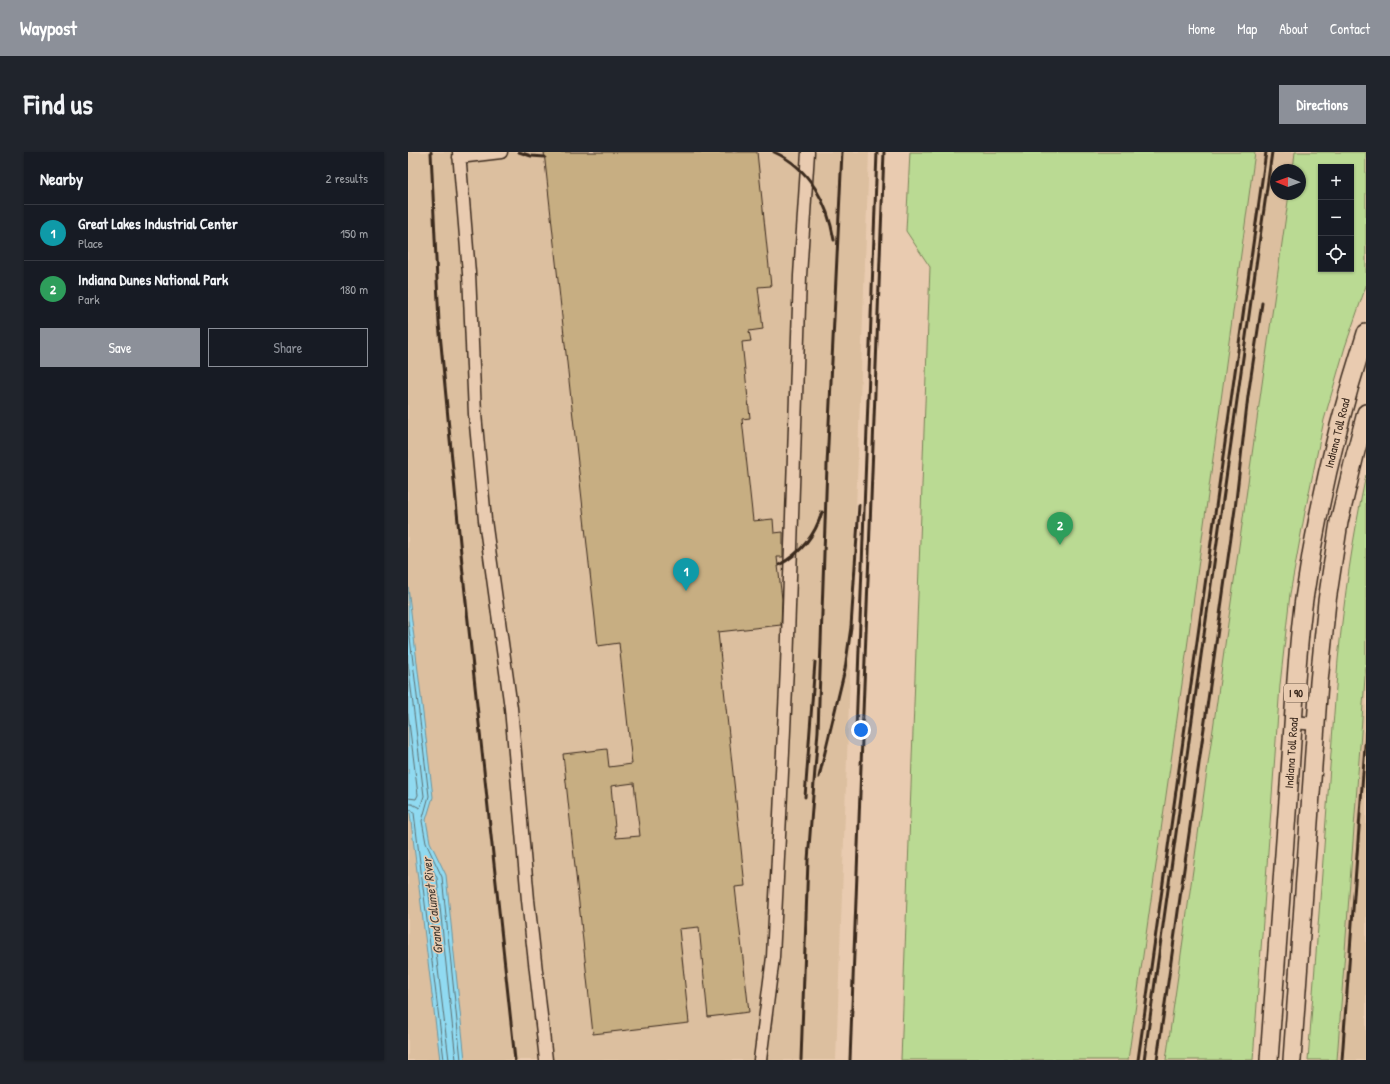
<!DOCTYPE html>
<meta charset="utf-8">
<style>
:root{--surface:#171b24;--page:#20242c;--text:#f1f3f6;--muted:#9ea1a6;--line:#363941;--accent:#8c9099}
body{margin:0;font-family:"Patrick Hand",sans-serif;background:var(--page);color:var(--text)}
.controls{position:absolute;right:12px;top:12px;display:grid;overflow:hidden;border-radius:0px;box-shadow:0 1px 3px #0004}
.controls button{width:36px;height:36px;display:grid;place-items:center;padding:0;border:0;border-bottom:1px solid var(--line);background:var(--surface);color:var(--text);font:20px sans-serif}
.compass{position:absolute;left:862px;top:12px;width:36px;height:36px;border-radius:50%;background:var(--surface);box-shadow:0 1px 3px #0004;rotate:271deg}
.you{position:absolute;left:453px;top:578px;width:14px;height:14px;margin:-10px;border:3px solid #fff;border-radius:50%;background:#1a73e8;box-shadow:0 0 0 6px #1a73e833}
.badge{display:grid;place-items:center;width:26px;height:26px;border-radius:50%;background:var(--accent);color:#fff;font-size:13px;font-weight:700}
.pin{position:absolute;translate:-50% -33px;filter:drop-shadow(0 1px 2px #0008)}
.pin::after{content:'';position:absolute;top:21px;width:14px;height:12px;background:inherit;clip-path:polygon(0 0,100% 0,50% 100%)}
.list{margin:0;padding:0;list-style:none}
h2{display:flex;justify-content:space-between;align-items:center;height:52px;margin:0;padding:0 16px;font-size:17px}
h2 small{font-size:13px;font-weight:400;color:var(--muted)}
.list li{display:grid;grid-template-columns:26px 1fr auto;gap:12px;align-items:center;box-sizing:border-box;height:56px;padding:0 16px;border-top:1px solid var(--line)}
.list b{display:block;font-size:15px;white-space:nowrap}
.list p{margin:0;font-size:13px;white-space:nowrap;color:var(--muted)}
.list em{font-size:13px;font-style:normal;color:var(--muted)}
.actions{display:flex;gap:8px;padding:12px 16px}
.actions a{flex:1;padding:9px 0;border:1px solid var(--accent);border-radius:0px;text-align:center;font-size:14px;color:var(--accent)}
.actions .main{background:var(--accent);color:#fff}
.icon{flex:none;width:22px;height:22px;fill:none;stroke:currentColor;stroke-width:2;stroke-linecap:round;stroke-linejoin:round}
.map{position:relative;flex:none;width:958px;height:908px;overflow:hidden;border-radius:0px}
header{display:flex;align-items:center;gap:24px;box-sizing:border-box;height:56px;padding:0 20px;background:var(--accent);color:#fff}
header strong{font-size:19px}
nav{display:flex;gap:22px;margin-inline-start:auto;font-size:14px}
.intro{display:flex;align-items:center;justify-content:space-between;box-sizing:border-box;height:96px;padding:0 24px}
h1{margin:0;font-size:28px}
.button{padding:10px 18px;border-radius:0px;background:var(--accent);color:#fff;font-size:14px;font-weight:700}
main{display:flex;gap:24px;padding:0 24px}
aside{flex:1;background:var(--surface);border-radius:0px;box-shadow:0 1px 3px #0004}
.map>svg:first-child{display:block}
</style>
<header>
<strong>Waypost</strong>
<nav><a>Home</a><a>Map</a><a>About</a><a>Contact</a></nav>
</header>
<div class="intro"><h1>Find us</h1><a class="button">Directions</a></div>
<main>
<aside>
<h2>Nearby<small>2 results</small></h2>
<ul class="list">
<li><span class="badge" style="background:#0f9aa8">1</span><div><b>Great Lakes Industrial Center</b><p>Place</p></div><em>150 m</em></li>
<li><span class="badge" style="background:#2e9e5b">2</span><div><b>Indiana Dunes National Park</b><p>Park</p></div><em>180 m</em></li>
</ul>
<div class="actions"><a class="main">Save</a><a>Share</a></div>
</aside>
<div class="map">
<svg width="958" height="908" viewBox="0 0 958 908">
<rect width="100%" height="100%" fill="#e9cbb0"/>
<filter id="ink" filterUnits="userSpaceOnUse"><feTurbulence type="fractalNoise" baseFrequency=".025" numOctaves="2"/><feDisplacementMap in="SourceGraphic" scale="8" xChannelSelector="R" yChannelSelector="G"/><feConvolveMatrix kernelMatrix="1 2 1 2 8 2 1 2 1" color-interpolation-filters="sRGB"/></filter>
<g filter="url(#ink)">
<path fill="#dcbf9f" d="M0,0H461L428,908H0Z
M847,0H887L885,18H868V42H881L758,908H720L775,525Z
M958,512V908H929Z"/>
<path fill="#bada93" stroke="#7a8258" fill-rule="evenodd" d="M502,0H847L775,525L720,908H493L522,115L498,79Z
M887,0H958V134L937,195L916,268L897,360L882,442L872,533L845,908H758L881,42H892V18H885ZM913,15H943V117H913Z
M958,323V512L929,908H900L930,508C936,446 945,384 958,323Z"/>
<path fill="#90daf1" stroke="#6e949d" d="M0,435L25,645L18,668L22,690L38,723L57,908H32L0,645Z"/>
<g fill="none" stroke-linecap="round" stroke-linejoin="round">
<path stroke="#5d7072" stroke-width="1" d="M0,469L21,644L14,669L18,691L34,725L53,908
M0,511L16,644L12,656L4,652H0
M0,562L10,643L8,647L0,646
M0,657L4,658L6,661L36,908
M41,908L17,709L18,707H20L29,726L48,908"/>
</g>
<path fill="#c7ae82" stroke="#3b2a1e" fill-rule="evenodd" d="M136,0H349L363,134L350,135L355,177L341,179L343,189L334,190L342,266L334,267L345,369L365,367L366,381L375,380V405H369L374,447L373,473L310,480L337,734L327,735L341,860L300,865L291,775L271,777L281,871L185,882L155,602L199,597L201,615L224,612L211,491L190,494ZM226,631L232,684L208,686L203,634Z"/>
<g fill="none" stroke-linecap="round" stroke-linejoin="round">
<defs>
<path id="minor" d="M51,0L61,121L67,262L77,368L103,556L120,748L138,908
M51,5L93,0
M885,570L908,572
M352,908L365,805L369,726L379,515L392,124L400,0"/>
<path id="highway" d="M861,908C868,812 875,716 882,620C886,563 888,504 896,447C909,357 930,268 958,181
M884,908L911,530L919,449L931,370L947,303L958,261"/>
</defs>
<use href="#minor" stroke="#3b2a1e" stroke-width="15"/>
<use href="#highway" stroke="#3b2a1e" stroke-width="20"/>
<use href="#minor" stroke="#e9cbb0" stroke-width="12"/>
<use href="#highway" stroke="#e9cbb0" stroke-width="17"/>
<path stroke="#3b2a1e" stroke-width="3" d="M23,0L31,171L40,266L55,422L107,908
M111,0L123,4L137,5
M366,0C402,16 420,52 426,88
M371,413C393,401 407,384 414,360
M448,580L469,0
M411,625L437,517L443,475L451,353
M397,645L407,510
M393,908L400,708L410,579L419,313L434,0
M442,908L476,0
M730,908L858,0
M736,908L864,0
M749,908L827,357L840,244L854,151
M934,908L958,580"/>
</g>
</g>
<g text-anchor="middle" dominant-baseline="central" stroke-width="3" stroke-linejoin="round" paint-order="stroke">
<rect fill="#e9cbb0" stroke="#6f5a4a" stroke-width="1" x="876" y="532" width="24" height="18" rx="3"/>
<g font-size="11" font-weight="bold" fill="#3b2a1e">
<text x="888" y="541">I 90</text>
</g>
<g font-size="12" fill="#3b2a1e" stroke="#e9cbb0">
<text transform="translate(929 281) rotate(-76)">Indiana Toll Road</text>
<text transform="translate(883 601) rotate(-86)">Indiana Toll Road</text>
</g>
<g font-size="13" font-style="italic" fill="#443c33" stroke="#e9cbb0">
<text transform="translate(24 754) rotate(-97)">Grand Calumet River</text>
</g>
</g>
</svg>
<div class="controls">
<button>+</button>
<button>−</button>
<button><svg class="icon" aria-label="locate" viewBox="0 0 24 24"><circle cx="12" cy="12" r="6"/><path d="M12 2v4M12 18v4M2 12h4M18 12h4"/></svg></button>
</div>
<svg class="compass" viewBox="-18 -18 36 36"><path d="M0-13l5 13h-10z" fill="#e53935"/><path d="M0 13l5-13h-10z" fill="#9ea1a6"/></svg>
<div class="you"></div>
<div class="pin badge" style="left:278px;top:439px;background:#0f9aa8">1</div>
<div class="pin badge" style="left:652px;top:393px;background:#2e9e5b">2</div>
</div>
</main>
